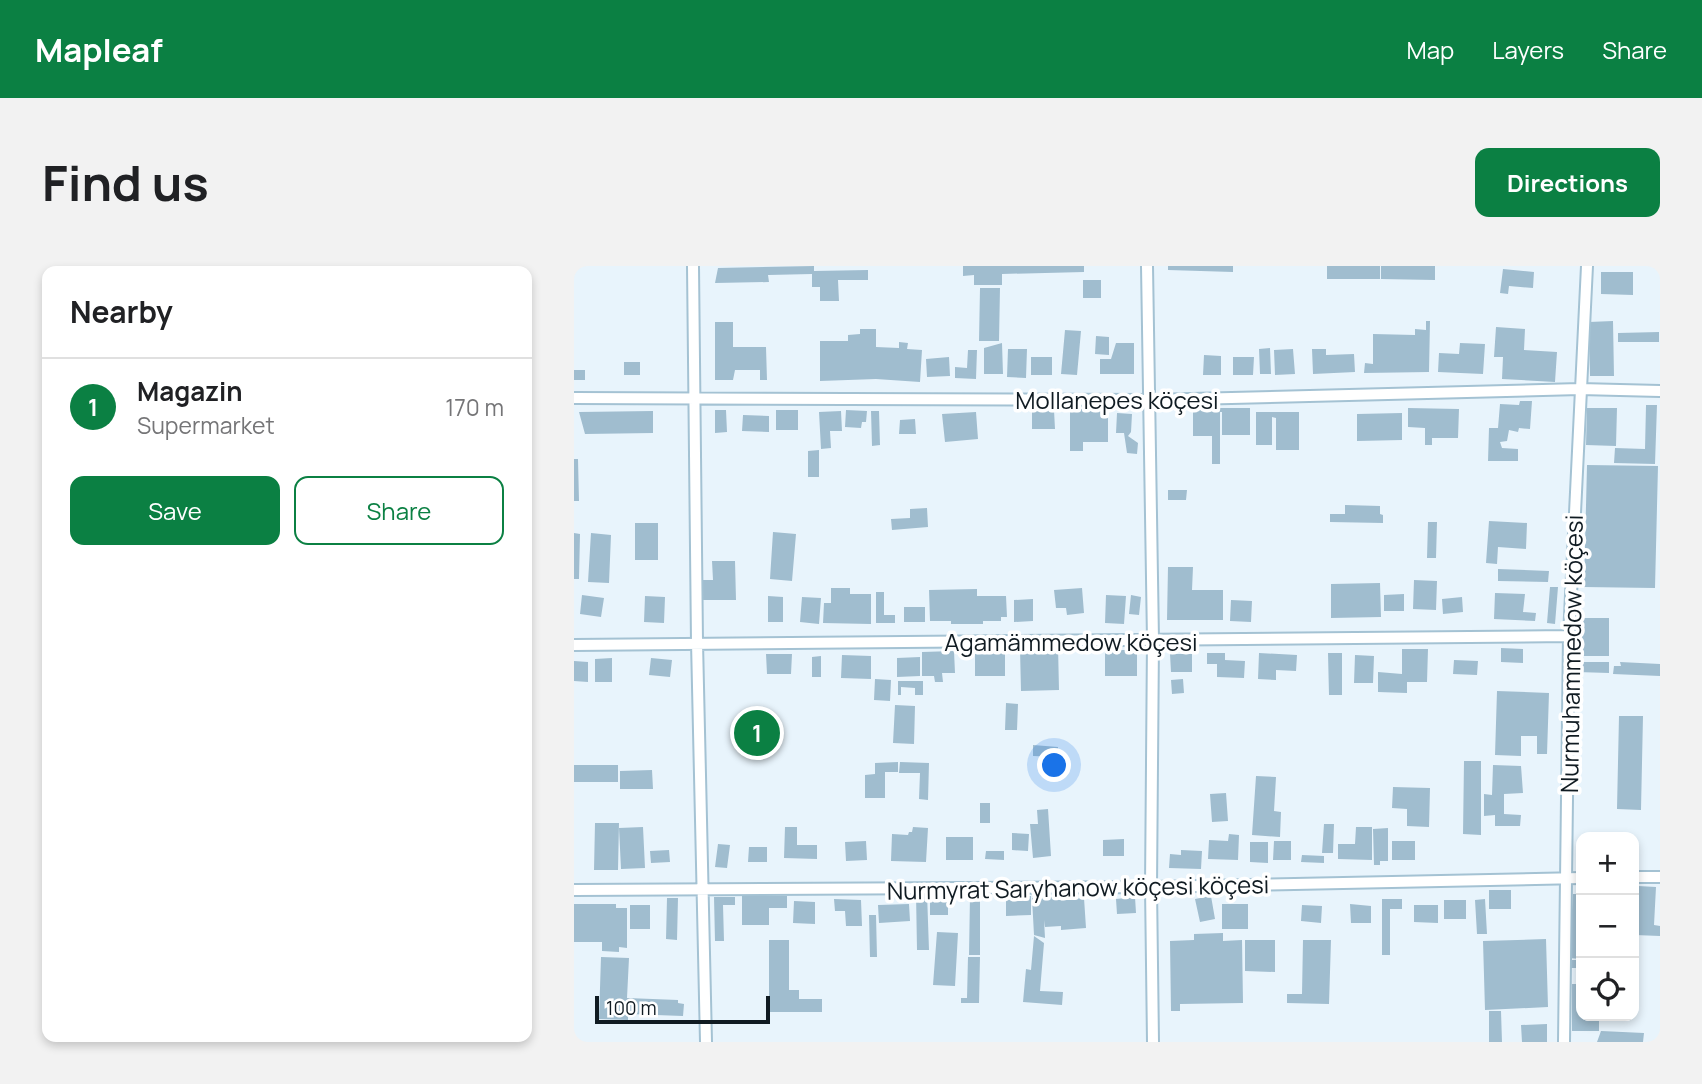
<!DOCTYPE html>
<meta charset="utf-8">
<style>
:root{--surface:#fff;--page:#f2f2f2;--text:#202124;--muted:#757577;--line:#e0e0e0;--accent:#0b8043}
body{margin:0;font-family:Manrope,sans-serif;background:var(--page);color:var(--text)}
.controls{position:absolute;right:21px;bottom:21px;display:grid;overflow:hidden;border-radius:14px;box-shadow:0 4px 10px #0003}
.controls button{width:63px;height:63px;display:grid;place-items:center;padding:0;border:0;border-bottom:2px solid var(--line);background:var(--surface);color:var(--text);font:35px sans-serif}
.scale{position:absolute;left:21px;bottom:18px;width:175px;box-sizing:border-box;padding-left:7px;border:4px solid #101b22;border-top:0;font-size:19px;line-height:24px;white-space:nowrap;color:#101b22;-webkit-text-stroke:5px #fff;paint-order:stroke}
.you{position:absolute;left:481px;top:500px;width:24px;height:24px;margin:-18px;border:5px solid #fff;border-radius:50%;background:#1a73e8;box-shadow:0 0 0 10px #1a73e833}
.badge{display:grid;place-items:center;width:46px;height:46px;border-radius:50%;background:var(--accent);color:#fff;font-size:23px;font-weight:700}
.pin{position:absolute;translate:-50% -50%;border:4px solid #fff;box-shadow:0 2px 7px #0006}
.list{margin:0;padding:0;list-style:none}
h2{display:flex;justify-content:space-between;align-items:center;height:91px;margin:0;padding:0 28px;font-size:30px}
h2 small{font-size:23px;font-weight:400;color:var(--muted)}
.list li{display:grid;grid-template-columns:46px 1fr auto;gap:21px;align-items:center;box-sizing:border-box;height:98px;padding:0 28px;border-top:2px solid var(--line)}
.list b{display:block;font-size:26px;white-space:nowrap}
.list p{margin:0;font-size:23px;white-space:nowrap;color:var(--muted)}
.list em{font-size:23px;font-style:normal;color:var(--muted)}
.actions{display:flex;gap:14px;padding:21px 28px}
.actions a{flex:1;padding:16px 0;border:2px solid var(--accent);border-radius:14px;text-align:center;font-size:24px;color:var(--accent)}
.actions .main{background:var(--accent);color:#fff}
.icon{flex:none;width:38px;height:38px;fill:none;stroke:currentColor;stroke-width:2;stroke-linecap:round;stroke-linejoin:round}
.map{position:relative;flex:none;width:1086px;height:776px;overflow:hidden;border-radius:14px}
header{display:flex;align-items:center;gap:42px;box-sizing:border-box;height:98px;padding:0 35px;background:var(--accent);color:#fff}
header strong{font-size:33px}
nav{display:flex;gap:38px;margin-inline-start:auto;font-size:24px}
.intro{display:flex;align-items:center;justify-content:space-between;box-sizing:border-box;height:168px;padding:0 42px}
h1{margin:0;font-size:49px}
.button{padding:18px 32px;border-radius:14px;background:var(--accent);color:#fff;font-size:24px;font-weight:700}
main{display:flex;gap:42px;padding:0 42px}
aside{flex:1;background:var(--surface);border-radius:14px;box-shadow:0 4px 10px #0003}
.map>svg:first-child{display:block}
</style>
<header>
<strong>Mapleaf</strong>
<nav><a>Map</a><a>Layers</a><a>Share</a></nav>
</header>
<div class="intro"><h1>Find us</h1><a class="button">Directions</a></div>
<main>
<aside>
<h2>Nearby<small></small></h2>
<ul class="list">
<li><span class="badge">1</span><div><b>Magazin</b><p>Supermarket</p></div><em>170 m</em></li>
</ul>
<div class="actions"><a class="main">Save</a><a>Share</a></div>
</aside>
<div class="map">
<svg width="1086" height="776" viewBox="0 0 1086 776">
<rect width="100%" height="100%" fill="#e8f4fc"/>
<path fill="#a0bdcf" d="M240,0V5L294,4V14H264L265,35H246V21H238V8L194,9L195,16L141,17L144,2Z
M389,0H510V6L428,8V19H400V9L389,10Z
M594,0H659V6L594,4Z
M753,0H806V13H753Z
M807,0H861V14L807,13Z
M929,3L960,6L959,22L935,20L934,28L926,27Z
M1027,6H1059V29L1027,28Z
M509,14H527V32H509Z
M406,22H426L425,75H405Z
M852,55H856L855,106L790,107L791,97L799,98V68L841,69V63L852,64Z
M1039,55L1040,110H1016L1015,56Z
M141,56H159V81H192L193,114H186V104H161L159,114H141Z
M922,61L951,63L950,84L983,86L981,116L928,113L929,91H920Z
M286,63H302V81L325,82V76L334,77L333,83L348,84L346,116L302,113L246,115V75H274V69L286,68Z
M491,64L507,65L503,109L487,108Z
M1085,66V76H1044V67Z
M522,70L535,71V89L521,88Z
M428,77L429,108H410V82Z
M542,77H560V108H526V93H537Z
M886,77L911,78L909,108L864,106L865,87L885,88Z
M696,82L697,108H686L685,83Z
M434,83H453L452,112L433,111Z
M719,83L721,108L701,109L700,84Z
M738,83H752V89L780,88L781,106L739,108Z
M394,84H403L402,113L381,112V101L393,102Z
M630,89L647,90V109H629Z
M375,91L376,110L353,111L352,93Z
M457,91H478V109H457Z
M659,91H680L679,109H659Z
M50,96H66V109H50Z
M0,104H11V114H0Z
M946,135H958L956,163L945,162L944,166L935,164L933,175L926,176L928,182L944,183V195H914L915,162H924L926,138L945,139Z
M1072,139H1083L1081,198L1040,197L1041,182L1071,183Z
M619,142H676V169H648V146H646V198H638V170H619Z
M834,142L885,143L884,172H858V179H851V162L834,161Z
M1013,142H1043L1042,180L1012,179Z
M496,143H534V176H509V185H496Z
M141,144H152L153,166L141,167Z
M202,144H224V164H202Z
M272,144L293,145L292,156H288L287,162L271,161Z
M458,144H480L481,163H458Z
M79,145V167L11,168L5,146Z
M267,145L268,165H256L257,182L247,183L245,146Z
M297,145H305L306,179L298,180Z
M402,146L404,173L371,176L368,148Z
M682,146H725V184H702V152L698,151V179H682Z
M543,147L558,148L557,166L554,170L564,177L563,188L553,187L550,167H542Z
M828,147V174L783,175V148Z
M169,149L195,150V166L168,165Z
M341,153L342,168H325L326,154Z
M245,184V211H234V185Z
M0,193H4L5,235H0Z
M1013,199L1084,200L1081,322L1010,321Z
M594,224H613L612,234H594Z
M771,239L806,240V248L809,249V257L756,256V248H771Z
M353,242L354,261L318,264L317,253L336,252V243Z
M915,255L953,257L952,283L924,281L923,298L912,297Z
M854,256H863L862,292H853Z
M61,257H84V294H61Z
M199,266L222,268L218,315L196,313Z
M0,267L6,268L5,313H0Z
M17,267L37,269L35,317L14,316Z
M138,295H161L162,334H129V314H139Z
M594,301H619L618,324H649V354H593Z
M924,303L975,305L974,316L924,315Z
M840,314L863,315L862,344L839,343Z
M806,317L807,351L757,352V318Z
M976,321H984L981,358L973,357Z
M257,322H276V328H297V358L249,357L250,337H257Z
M508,322L510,347L493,349L492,342H482L480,324Z
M403,323V330H432L433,351H427V355H409V358H377V355H356L355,324Z
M302,326H310V349H321V357H302Z
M921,327L951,328L949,346L962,347L961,355L920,353Z
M830,328V345H810V329Z
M8,329L30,332L27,351L6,348Z
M532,329L552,330L550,358L531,357Z
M557,329L567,331L565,349L555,348Z
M71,330L91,331L90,357L70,356Z
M194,330L209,331V356H194Z
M228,331L247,332L245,358L226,356Z
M888,331L889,346L869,348L868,333Z
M459,333V355L440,356V334Z
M657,334L678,335L677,356L656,355Z
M330,341H351V356H330Z
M1003,352H1035V390H1003Z
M458,380H484L485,424L447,425L446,383H457Z
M927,382L949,383V397L927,396Z
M828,383H854L853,416H833V427L804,426V406L828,408Z
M431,384V410H401V385Z
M531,384H563V410H531Z
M380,385L381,407H368L369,416H361L360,410H348V386Z
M633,387H651V394L671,395L670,412L643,411V398H633Z
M685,387L723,389L722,405L702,404V414L684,413Z
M754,387H768V429H755Z
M192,388H218L217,408H193Z
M596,388H618V406H597Z
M268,389L297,390V413L267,412Z
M781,389L800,390L799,417H780Z
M247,390V411H238V391Z
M346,391V410L323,411V392Z
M38,392V416H21V393Z
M77,392L98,394L96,411L75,409Z
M880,394L904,395L903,409L879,408Z
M0,395L14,396V416L0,415Z
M1003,396H1035V407L1003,406Z
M1046,396L1086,398V410L1039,408L1040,400H1047Z
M301,413L317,414L316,435L300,434Z
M609,413L610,427L598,428L597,414Z
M324,415H349V429H341V422L327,421V429H324Z
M923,425L975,427L973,488H963V470H947V490L921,489Z
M432,437L444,438L443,464H431Z
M321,439L341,440L340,478L319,477Z
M1045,450H1069L1067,544L1043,543Z
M175,458H188L187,480H175Z
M459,479L484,481V491L459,490Z
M890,495H907V569L889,568Z
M324,496V506H311V532H291V509L301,508V497Z
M326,496L355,497L354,534L345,533L346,507H325Z
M0,499H44V516H0Z
M919,499L947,500L949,527L930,528V548L947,549L946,560H921V549L910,550V528L918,529Z
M78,504L79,523H46V505Z
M682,510L702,511L700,545L707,546L706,571L678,569Z
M819,521L856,522L855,561L833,560V543L818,542Z
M652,527L654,555L638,556L636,528Z
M406,537H416V557H406Z
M474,543L477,590L459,592L456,558H464L463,544Z
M21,557H45L44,604H20Z
M750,558H760L759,587H748Z
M69,561L71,602L47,603L45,562Z
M211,561H223V579H243V593L210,592Z
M339,561L354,562L352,596L317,595L318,568L334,569L335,566H338Z
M782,561H798V594L764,593V578H781Z
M814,562V595H806V599H800L799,563Z
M438,567L455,568L454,585L438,584Z
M655,568L665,569L664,594L634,593L635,574L654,575Z
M372,571H399V594H372Z
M550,573V590H529V574Z
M292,575L293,594L272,595L271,576Z
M700,575H717V594H699Z
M818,575H841V594H818Z
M676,576H694V597L676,596Z
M144,578L156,579L153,602L141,601Z
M175,581H193V596H174Z
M95,584L96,596L77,597L76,585Z
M607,584L628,585L627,603L595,602L596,588L607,589Z
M412,585H430V594L411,593Z
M728,589L750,590V597L727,596Z
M1064,620L1082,621L1080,659L1086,660V670L1061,669Z
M915,624H937V643H915Z
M342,627H353L355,684H343Z
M999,628H1007V693L995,692Z
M168,630H213V642H195V659H168Z
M396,630H406V689H395Z
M457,630V649L432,650V631Z
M637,630L641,653L626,656L621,633Z
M140,631H161V639H149L150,675H141Z
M485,631V634L510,632L512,662L487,664V660L471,661L470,654L471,672L460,669L458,632Z
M561,631L562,647L543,648L542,633Z
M93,632H104L103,674L92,673Z
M260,633L287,634L288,660H272L271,645H261Z
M356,633H374V649H356Z
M808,633H828V643H816V689H808Z
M911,633L913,668H903L901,634Z
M870,634H892V653H870Z
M220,635L241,636V658L219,657Z
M0,638H42V642H53V682L45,681V686L28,685V676H0Z
M335,638L336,655L305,657L304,639Z
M648,638H674V663H648Z
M776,638L797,640V657H777Z
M56,639H76V663H56Z
M728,639L748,640L747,657L727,655Z
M840,639H864V657L840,656Z
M295,649H302L303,691H296Z
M363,666L384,667L381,720L359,719Z
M649,667V675L668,674L669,737L606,738V745H597L596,675L620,674V668Z
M460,670L470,677L466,725L489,726L488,739L449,736L452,703L457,704Z
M972,673L974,741L911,744L909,675Z
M195,674H215V724H225V733H248V746H195Z
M671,674H701V706L671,705Z
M729,674H757L755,738L713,737V728H728Z
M27,691L55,692L53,732L104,734V737L110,738L109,750L54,748V754L25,753Z
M394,691H406L405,737H387V732H393Z
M995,694H1007V702H995Z
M998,718H1007V750H1025V765H998Z
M915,745H927L928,776H915Z
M973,758V776H948L947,759Z
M1027,765L1070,767L1069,776H1023Z"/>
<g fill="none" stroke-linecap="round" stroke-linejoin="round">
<defs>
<path id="minor" d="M119,0L123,376L132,776
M573,0L579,374L577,621L579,776
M0,132L576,134L1006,123L1086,125
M0,379L995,370
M1060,611H1086
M0,624L577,621L1007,612
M990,776L995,370L1013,0"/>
</defs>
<use href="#minor" stroke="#a4c2d3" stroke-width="14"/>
<use href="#minor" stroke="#fff" stroke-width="10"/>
</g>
<g text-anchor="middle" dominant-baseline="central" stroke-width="7" stroke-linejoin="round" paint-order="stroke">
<g font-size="24" fill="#101b22" stroke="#fff">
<text x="543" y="133">Mollanepes köçesi</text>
<text x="497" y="375">Agamämmedow köçesi</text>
<text transform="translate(997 388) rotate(-89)">Nurmuhammedow köçesi</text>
<text transform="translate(504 621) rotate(-1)">Nurmyrat Saryhanow köçesi köçesi</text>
</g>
</g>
</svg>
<div class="controls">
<button>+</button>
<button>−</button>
<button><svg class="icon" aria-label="locate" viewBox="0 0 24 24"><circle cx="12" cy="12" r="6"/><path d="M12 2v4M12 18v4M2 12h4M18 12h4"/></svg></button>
</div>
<div class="scale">100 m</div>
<div class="you"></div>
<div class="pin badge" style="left:183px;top:467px">1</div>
</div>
</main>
